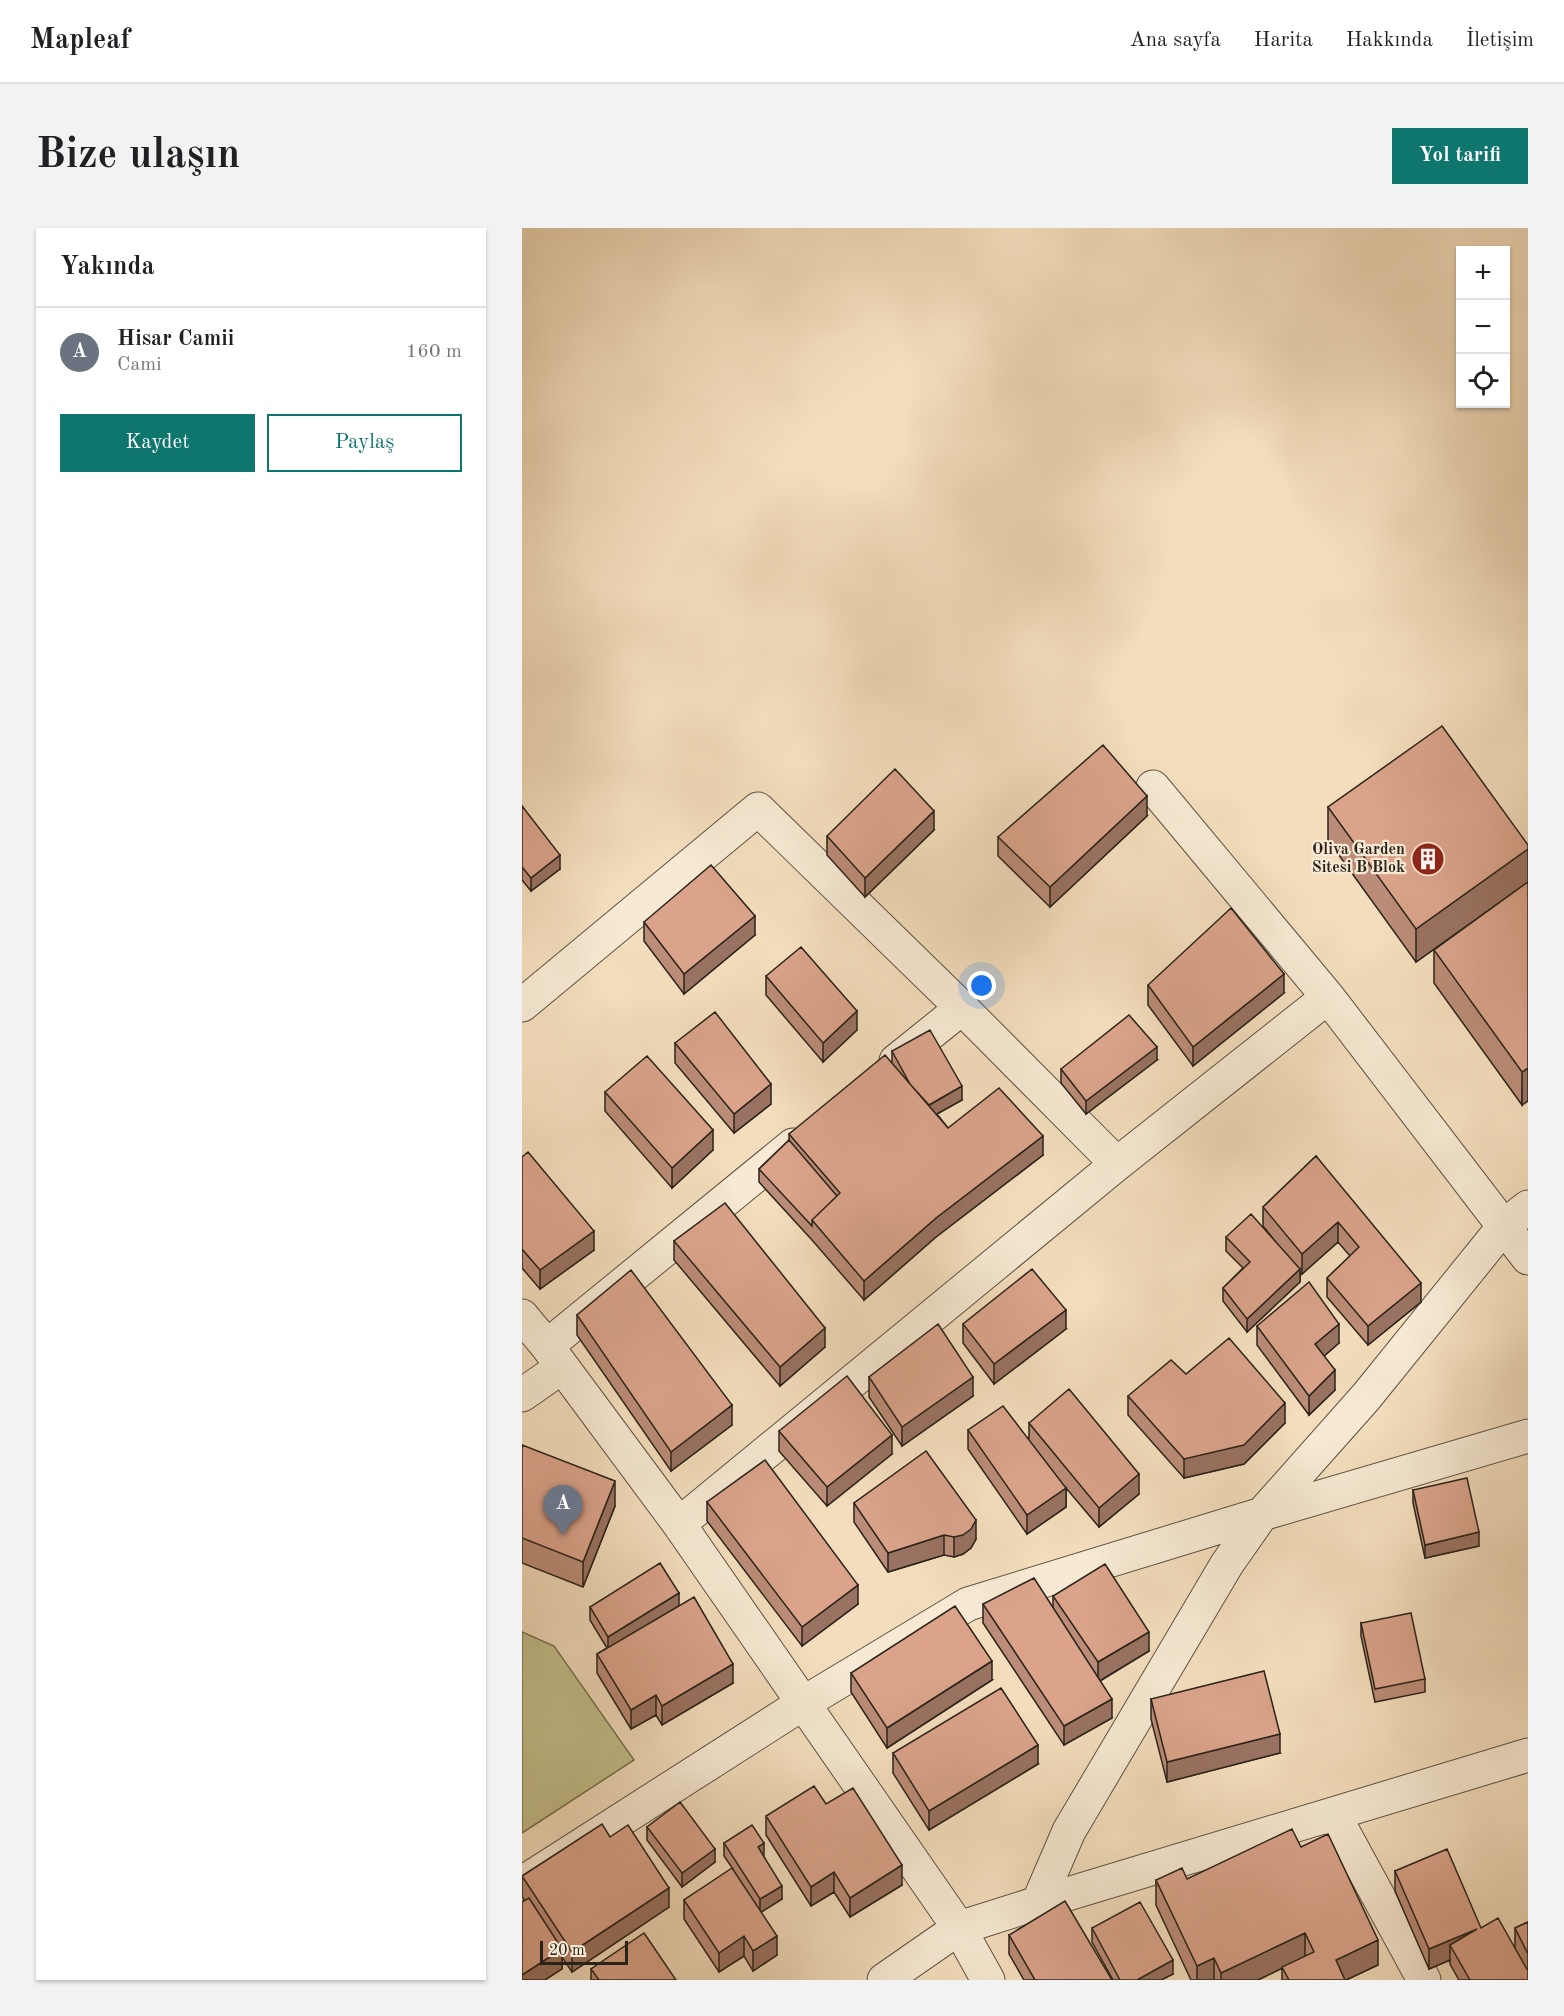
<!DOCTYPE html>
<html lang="tr">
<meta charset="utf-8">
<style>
:root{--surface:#fff;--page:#f2f2f2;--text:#202124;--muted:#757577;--line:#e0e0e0;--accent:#0f766e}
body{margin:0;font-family:"Old Standard TT",serif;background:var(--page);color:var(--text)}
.controls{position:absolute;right:18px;top:18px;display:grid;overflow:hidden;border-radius:0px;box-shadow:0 2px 4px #0004}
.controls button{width:54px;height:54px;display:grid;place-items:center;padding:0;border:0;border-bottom:2px solid var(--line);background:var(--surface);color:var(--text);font:30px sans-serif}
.scale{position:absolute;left:18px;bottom:15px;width:88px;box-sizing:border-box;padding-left:6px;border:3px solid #2a231a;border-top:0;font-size:16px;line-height:21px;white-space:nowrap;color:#2a231a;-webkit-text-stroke:4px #f7e9d3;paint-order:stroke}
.you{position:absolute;left:460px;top:758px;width:21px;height:21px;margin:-15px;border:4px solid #fff;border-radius:50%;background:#1a73e8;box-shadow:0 0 0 9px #1a73e833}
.badge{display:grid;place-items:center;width:39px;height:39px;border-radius:50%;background:var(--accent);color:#fff;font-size:20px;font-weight:700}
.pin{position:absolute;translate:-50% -50px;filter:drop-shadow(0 2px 3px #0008)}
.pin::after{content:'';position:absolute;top:32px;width:21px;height:18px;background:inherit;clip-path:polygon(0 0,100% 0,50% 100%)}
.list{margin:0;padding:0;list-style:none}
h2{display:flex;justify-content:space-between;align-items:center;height:78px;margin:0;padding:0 24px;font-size:26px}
h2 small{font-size:20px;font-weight:400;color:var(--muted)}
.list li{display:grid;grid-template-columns:39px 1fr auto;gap:18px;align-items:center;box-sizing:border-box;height:90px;padding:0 24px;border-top:2px solid var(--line)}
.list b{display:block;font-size:22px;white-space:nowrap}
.list p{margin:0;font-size:20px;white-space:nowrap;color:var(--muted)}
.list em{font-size:20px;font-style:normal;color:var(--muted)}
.actions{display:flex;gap:12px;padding:18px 24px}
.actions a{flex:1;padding:14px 0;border:2px solid var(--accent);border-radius:0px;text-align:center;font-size:21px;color:var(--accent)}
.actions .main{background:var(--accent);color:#fff}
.icon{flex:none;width:33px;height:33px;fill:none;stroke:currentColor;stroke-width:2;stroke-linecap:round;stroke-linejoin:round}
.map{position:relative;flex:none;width:1006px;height:1752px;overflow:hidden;border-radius:0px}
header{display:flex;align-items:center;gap:36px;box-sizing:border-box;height:84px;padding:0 30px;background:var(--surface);border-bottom:2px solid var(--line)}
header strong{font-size:28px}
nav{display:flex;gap:33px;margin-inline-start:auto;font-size:21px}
.intro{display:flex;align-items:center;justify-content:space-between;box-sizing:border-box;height:144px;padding:0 36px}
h1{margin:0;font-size:42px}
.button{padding:15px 27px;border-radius:0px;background:var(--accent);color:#fff;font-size:21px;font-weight:700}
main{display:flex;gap:36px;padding:0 36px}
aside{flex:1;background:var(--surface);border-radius:0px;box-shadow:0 2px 4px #0004}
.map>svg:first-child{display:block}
</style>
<header>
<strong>Mapleaf</strong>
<nav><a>Ana sayfa</a><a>Harita</a><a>Hakkında</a><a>İletişim</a></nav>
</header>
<div class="intro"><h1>Bize ulaşın</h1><a class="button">Yol tarifi</a></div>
<main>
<aside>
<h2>Yakında<small></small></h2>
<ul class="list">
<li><span class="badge" style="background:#6b7280">A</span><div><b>Hisar Camii</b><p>Cami</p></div><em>160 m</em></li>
</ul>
<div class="actions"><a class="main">Kaydet</a><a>Paylaş</a></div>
</aside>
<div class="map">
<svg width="1006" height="1752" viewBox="0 0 1006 1752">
<rect width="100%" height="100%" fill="#f3ddbc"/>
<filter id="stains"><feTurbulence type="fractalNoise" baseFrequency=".00333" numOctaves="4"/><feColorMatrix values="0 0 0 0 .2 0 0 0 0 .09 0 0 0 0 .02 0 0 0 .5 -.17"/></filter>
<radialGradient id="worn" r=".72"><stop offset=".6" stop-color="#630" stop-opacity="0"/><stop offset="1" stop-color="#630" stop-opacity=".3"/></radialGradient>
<path fill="#c3bf8b" stroke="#767152" stroke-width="1.5" d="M0,1404L32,1418L112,1532L0,1605Z"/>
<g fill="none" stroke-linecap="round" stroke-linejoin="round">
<defs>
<path id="minor" d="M631,559L806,769L1006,1030
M0,777L236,581L440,780L595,936
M374,833L440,780
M0,1088L25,1118L157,1296L437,1700L466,1752
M25,1118L271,917
M0,1167L40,1139
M157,1296L595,936L806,769
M812,1587L902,1752
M0,1655L280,1476L446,1376L740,1286L1006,1208
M516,1675L1006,1527
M362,1752L437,1700L516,1675L547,1603L705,1336L740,1286L844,1169L983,997"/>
<path id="tertiary" d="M983,997L1006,979"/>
</defs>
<use href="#minor" stroke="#5c5242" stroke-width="35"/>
<use href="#tertiary" stroke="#5c5242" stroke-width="35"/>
<use href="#minor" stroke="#f7e9d3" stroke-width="33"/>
<use href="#tertiary" stroke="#f7e9d3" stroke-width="33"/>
</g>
<path fill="#bb8c77" stroke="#2a231a" stroke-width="1.5" d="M0,578L38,641L9,663L0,652Z
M806,579L1006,617V654L894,734L806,612Z
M625,588L528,679L476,628V609Z
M412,602L343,669L305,627V608Z
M1006,654L1000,877L912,755V722Z
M122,694L233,707L162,766L122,713Z
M244,748L335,802L301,834L244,767Z
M626,757L762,765L671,838L626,777Z
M153,815L249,876L212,905L153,835Z
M370,823L440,872L415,886L426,900L521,927L414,1009L342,1072L290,1012L237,954V941L267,912V906L370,835Z
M635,832L564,886L539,855V841Z
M83,864L191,922L150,960L83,883Z
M794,928L899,1074L846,1117L805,1069V1050L828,1028L816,1014L780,1046L778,1044V1054L725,1104L701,1073V1060L721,1040L704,1023V1009L753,1013L741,998V979Z
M0,929L72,1022L18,1061L0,1040Z
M152,1013L303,1119L258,1158L152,1032Z
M55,1087L210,1197L149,1243L55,1107Z
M441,1096L544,1101L472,1156L441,1115Z
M735,1098L817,1115L802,1128L813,1162L787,1187L735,1117Z
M664,1146L763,1195L722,1236L662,1250L606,1187V1168Z
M347,1149L451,1168L380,1218L347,1169Z
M507,1195L617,1266L577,1299L544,1260V1279L505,1306L446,1221V1202L507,1210Z
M257,1203L370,1226L305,1278L257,1223Z
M0,1217L93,1278L61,1359L0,1335Z
M891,1262L957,1318L903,1330L891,1275Z
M185,1274L336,1376L280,1418L185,1293Z
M332,1275L454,1311L449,1320L441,1326L432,1329L422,1327L366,1344L332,1294Z
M531,1368L627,1423L578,1453L590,1490L542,1517L461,1395V1376L531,1379Z
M68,1379L211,1455L140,1497L134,1487L109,1501L75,1445V1426L85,1420L68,1392Z
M839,1395L903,1451V1464L853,1474L839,1408Z
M329,1445L470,1452L365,1520L329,1464Z
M629,1471L758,1525L645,1554L629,1491Z
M371,1525L516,1536L407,1602L371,1545Z
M304,1576L380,1657L328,1689L312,1664L289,1678L244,1607V1588Z
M125,1599L193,1634L160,1659L125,1612Z
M88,1609L147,1679L50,1744L40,1729V1741L0,1668V1648Z
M202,1615L242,1629L260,1671L239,1684L255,1727L231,1743L222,1728L197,1744L162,1691V1672L211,1641L202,1628Z
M779,1619L856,1737L824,1752H760V1740L736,1752H669L634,1677V1652L665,1651Z
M873,1643L959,1700L993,1719V1700L1006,1694V1752H937L928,1736V1732L907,1741L873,1663Z
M570,1700L651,1746L639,1752H591L570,1714Z
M487,1707L590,1752H502L487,1726Z
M69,1741L154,1752H69Z"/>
<path fill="#997261" stroke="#2a231a" stroke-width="1.5" d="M625,568V588L528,679V659Z
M412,583V602L343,669V650Z
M1006,621V654L894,734V701Z
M38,627V641L9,663V650Z
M233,688V707L162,766V746Z
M762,746V765L671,838V819Z
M335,783V802L301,834V815Z
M635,819V832L564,886V873Z
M1006,840V873L1000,877V844Z
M249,856V876L212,905V886Z
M440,858V872L404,892V879Z
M191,902V922L150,960V940Z
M521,908V927L414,1009L342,1072V1053L414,990Z
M816,994V1014L780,1046V1026Z
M72,1003V1022L18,1061V1042Z
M778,1041V1054L725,1104V1091Z
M899,1055V1074L846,1117V1098Z
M544,1082V1101L472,1156V1136Z
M817,1096V1115L793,1136V1116Z
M303,1100V1119L258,1158V1139Z
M813,1142V1162L787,1187V1168Z
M451,1149V1168L380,1218V1199Z
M763,1175V1195L722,1236L662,1250V1231Z
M210,1177V1197L149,1243V1224Z
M370,1207V1226L305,1278V1259Z
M617,1246V1266L577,1299V1280Z
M93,1253V1278L61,1359V1334Z
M544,1260V1279L505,1306V1287Z
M454,1292V1311L449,1320L441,1326L432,1329V1309Z
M957,1304V1318L903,1330V1317Z
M422,1307V1327L366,1344V1325Z
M336,1357V1376L280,1418V1399Z
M157,1365V1378L86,1422V1409Z
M627,1404V1423L576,1454V1434Z
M470,1433V1452L365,1520V1500Z
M211,1436V1455L140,1497V1478Z
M134,1467V1487L109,1501V1482Z
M590,1471V1490L542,1517V1498Z
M758,1506V1525L645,1554V1534Z
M516,1517V1536L407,1602V1583Z
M242,1615V1629L236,1619Z
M193,1621V1634L160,1659V1645Z
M380,1637V1657L328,1689V1670Z
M312,1644V1664L289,1678V1659Z
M260,1658V1671L238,1685V1671Z
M147,1660V1679L50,1744V1724Z
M955,1701L928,1717V1732L907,1741V1721Z
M783,1705V1729L736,1752H699V1745Z
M222,1708V1728L197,1744V1725Z
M255,1708V1727L231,1743V1723Z
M856,1712V1737L824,1752H814V1732Z
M40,1721V1741L23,1752H0V1747Z
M692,1730V1752H675V1738Z
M651,1732V1746L639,1752H615Z"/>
<path fill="#daa38a" stroke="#2a231a" stroke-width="1.5" d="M920,498L1006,617V621L894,701L806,579Z
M581,517L625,568L528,659L476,609Z
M373,541L412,583L343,650L305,608Z
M0,578L38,627L9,650L0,639Z
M189,637L233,688L162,746L122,694Z
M1006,654V840L1000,844L912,722Z
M709,680L762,746L671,819L626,757Z
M279,719L335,783L301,815L244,748Z
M193,784L249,856L212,886L153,815Z
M607,787L635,819L564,873L539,841Z
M408,802L440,858L407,877L388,856L370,823Z
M363,827L426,900L477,860L521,908L414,990L342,1053L290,992L318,965L267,906Z
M125,828L191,902L150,940L83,864Z
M267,912L315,968L290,992V998L237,941Z
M6,924L72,1003L18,1042L0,1021V929Z
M794,928L899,1055L846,1098L805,1050L837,1019L816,994L780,1026L741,979Z
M203,975L303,1100L258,1139L152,1013Z
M729,986L778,1041L725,1091L701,1060L728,1034L704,1009Z
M510,1041L544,1082L472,1136L441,1096Z
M109,1042L210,1177L149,1224L55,1087Z
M787,1054L817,1096L793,1116L813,1142L787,1168L735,1098Z
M416,1096L451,1149L380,1199L347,1149Z
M707,1110L763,1175L722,1217L662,1231L606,1168L649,1132L664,1146Z
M325,1148L370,1207L305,1259L257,1203Z
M547,1161L617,1246L577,1280L507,1195Z
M481,1178L544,1260L505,1287L446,1202Z
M0,1217L93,1253L61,1334L0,1310Z
M404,1223L454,1292L449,1301L441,1307L432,1309L422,1307L366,1325L332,1275Z
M243,1232L336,1357L280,1399L185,1274Z
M945,1250L957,1304L903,1317L891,1262Z
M138,1335L157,1365L86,1409L68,1379Z
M583,1336L627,1404L576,1434L531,1368Z
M512,1350L590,1471L542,1498L461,1376Z
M172,1369L211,1436L140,1478L134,1467L109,1482L75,1426Z
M433,1378L470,1433L365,1500L329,1445Z
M889,1385L903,1451L853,1461L839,1395Z
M742,1443L758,1506L645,1534L629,1471Z
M479,1460L516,1517L407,1583L371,1525Z
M292,1558L304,1576L331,1560L380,1637L328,1670L312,1644L289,1659L244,1588Z
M158,1574L193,1621L160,1645L125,1599Z
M80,1596L88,1609L106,1597L147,1660L50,1724L0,1648Z
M230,1597L242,1615L236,1619L260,1658L238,1671L202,1615Z
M770,1601L779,1619L806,1606L856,1712L814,1732L823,1752H767L760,1739L792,1724L783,1705L699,1745L692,1730L675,1738L634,1652L660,1640L665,1651Z
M925,1621L959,1700L976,1690L1006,1743V1752H948L928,1717L955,1701L907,1721L873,1643Z
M210,1640L255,1708L231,1723L222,1708L197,1725L162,1672Z
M7,1670L40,1721L0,1747V1674Z
M543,1673L590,1752H513L487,1707Z
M618,1674L651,1732L615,1752H598L570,1700Z
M1006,1694V1726L993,1700Z
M122,1705L154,1752H77L69,1741Z"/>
<defs>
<symbol id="building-disc" viewBox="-11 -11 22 22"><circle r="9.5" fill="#8f2418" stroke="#f7e9d3"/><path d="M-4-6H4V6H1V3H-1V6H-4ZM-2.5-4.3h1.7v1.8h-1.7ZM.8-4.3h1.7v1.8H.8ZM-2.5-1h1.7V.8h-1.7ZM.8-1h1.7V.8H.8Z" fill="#fff"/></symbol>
</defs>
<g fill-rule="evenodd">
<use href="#building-disc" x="887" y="612" width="38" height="38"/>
</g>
<g text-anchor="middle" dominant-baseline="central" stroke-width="4.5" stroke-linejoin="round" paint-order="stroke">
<g font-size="16" font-weight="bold" fill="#2a231a" stroke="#f7e9d3" text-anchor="end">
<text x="883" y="622">Oliva Garden<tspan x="883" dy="18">Sitesi B Blok</tspan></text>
</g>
</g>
<rect width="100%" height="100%" filter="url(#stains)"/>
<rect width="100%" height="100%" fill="url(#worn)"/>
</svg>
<div class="controls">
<button>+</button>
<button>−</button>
<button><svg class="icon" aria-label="locate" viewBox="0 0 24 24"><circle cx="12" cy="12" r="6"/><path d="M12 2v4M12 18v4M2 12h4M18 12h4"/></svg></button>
</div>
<div class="scale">20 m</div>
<div class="you"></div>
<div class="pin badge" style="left:41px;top:1307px;background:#6b7280">A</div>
</div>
</main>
